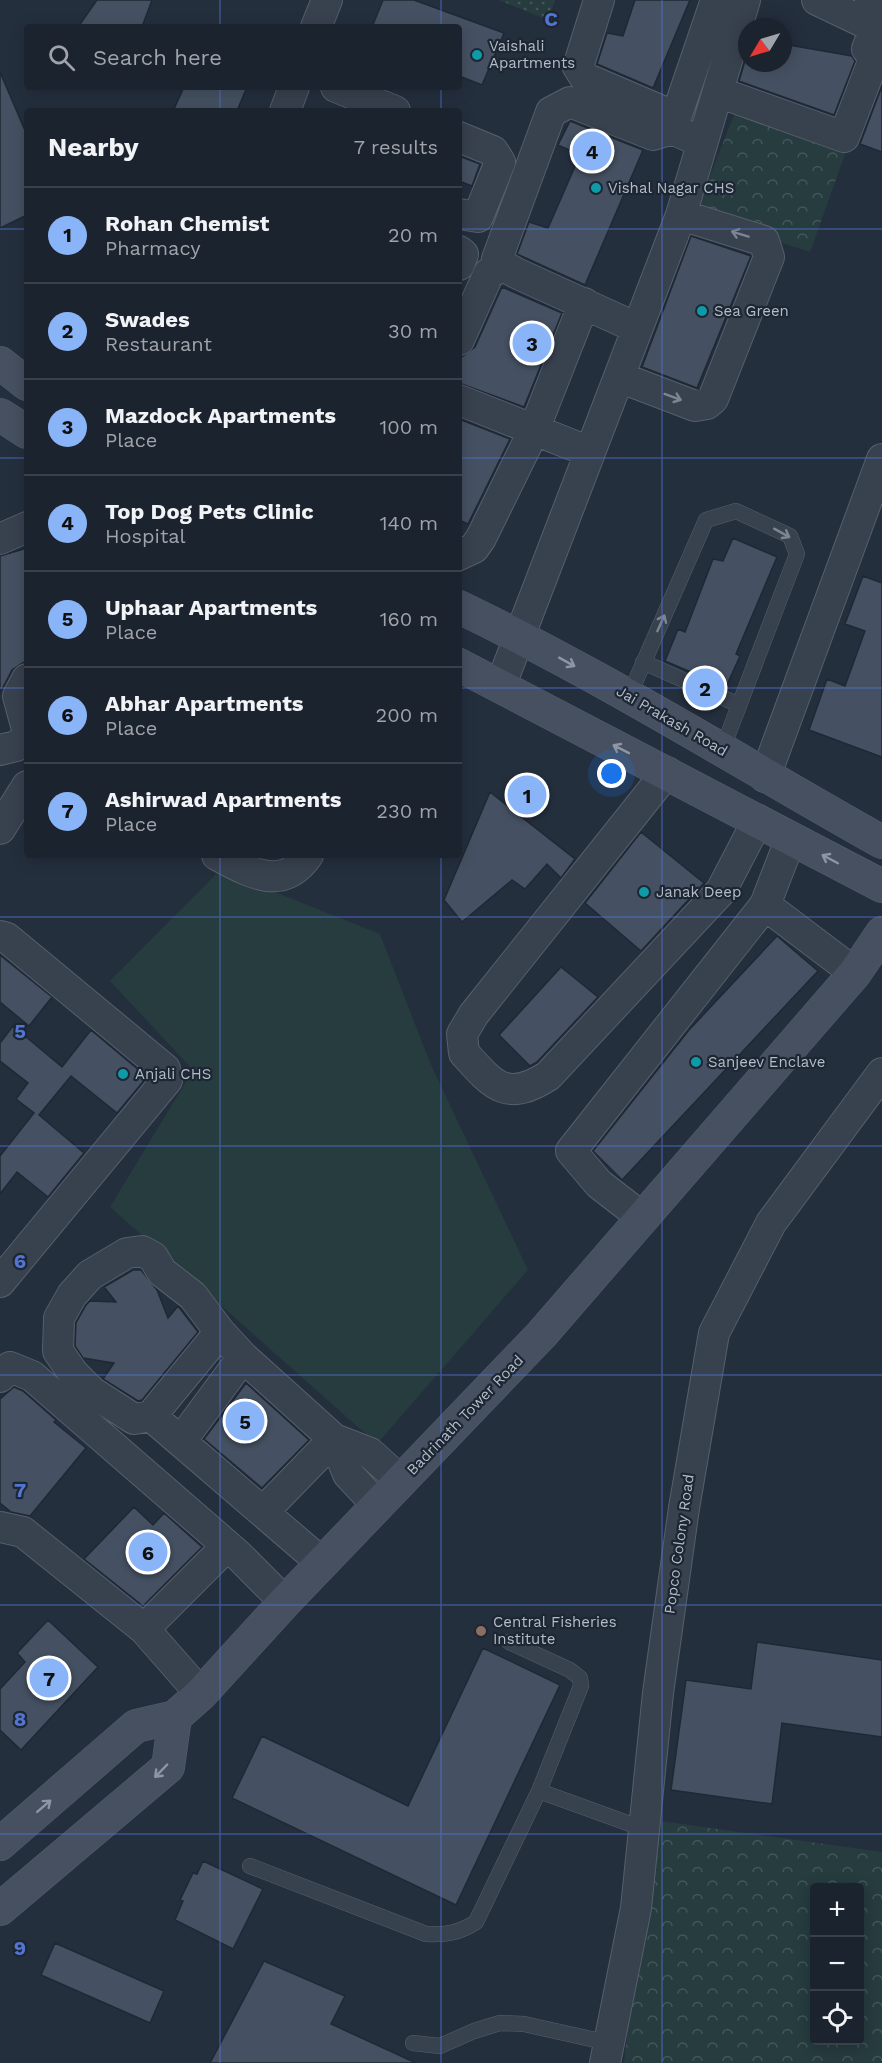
<!DOCTYPE html>
<meta charset="utf-8">
<style>
:root{--surface:#1b232e;--page:#242b36;--text:#f1f3f6;--muted:#a0a4aa;--line:#39404a;--accent:#8ab4f8}
body{margin:0;font-family:"Work Sans",sans-serif;background:var(--page);color:var(--text)}
.controls{position:absolute;right:18px;bottom:18px;display:grid;overflow:hidden;border-radius:6px;box-shadow:0 3px 15px #0003}
.controls button{width:54px;height:54px;display:grid;place-items:center;padding:0;border:0;border-bottom:2px solid var(--line);background:var(--surface);color:var(--text);font:30px sans-serif}
.compass{position:absolute;left:738px;top:18px;width:54px;height:54px;border-radius:50%;background:var(--surface);box-shadow:0 3px 15px #0003;rotate:232deg}
.you{position:absolute;left:612px;top:774px;width:21px;height:21px;margin:-15px;border:4px solid #fff;border-radius:50%;background:#1a73e8;box-shadow:0 0 0 9px #1a73e833}
.badge{display:grid;place-items:center;width:39px;height:39px;border-radius:50%;background:var(--accent);color:#111;font-size:20px;font-weight:700}
.pin{position:absolute;translate:-50% -50%;border:3px solid #fff;box-shadow:0 2px 6px #0006}
.list{margin:0;padding:0;list-style:none}
h2{display:flex;justify-content:space-between;align-items:center;height:78px;margin:0;padding:0 24px;font-size:26px}
h2 small{font-size:20px;font-weight:400;color:var(--muted)}
.list li{display:grid;grid-template-columns:39px 1fr auto;gap:18px;align-items:center;box-sizing:border-box;height:96px;padding:0 24px;border-top:2px solid var(--line)}
.list b{display:block;font-size:22px;white-space:nowrap}
.list p{margin:0;font-size:20px;white-space:nowrap;color:var(--muted)}
.list em{font-size:20px;font-style:normal;color:var(--muted)}
.icon{flex:none;width:33px;height:33px;fill:none;stroke:currentColor;stroke-width:2;stroke-linecap:round;stroke-linejoin:round}
.map{position:relative;flex:none;width:882px;height:2063px;overflow:hidden}
.search{position:absolute;background:var(--surface);box-shadow:0 3px 15px #0003;left:24px;top:24px;width:438px;height:66px;display:flex;align-items:center;gap:15px;box-sizing:border-box;padding:0 21px;border-radius:6px;color:var(--muted);font-size:22px}
.panel{position:absolute;background:var(--surface);box-shadow:0 3px 15px #0003;left:24px;top:108px;width:438px;height:750px;border-radius:6px}
.map>svg:first-child{display:block}
</style>
<div class="map">
<svg width="882" height="2063" viewBox="0 0 882 2063">
<defs>
<pattern id="forest-crowns" width="20" height="18" patternUnits="userSpaceOnUse" patternTransform="scale(1.5)"><rect width="20" height="18" fill="#263c3f"/><path d="M2 6a3 3 0 1 1 6 0M12 15a3 3 0 1 1 6 0" fill="none" stroke="#435659"/></pattern>
<pattern id="garden-dots" width="8" height="8" patternUnits="userSpaceOnUse" patternTransform="scale(1.5)"><rect width="8" height="8" fill="#263c3f"/><path d="M2 2h.1M6 6h.1" fill="none" stroke="#435659" stroke-width="1.8" stroke-linecap="round"/></pattern>
</defs>
<rect width="100%" height="100%" fill="#242f3e"/>
<path fill="#263c3f" d="M220,870L380,934L431,1065L528,1270L377,1444L110,1207L193,1070L110,981Z"/>
<path fill="url(#forest-crowns)" fill-rule="evenodd" d="M740,100L849,143L810,252L695,214Z
M653,1820L882,1852V2063H624ZM814,1888H860V2040H814Z"/>
<path fill="url(#garden-dots)" d="M499,0H555L548,20Z"/>
<path fill="#455162" stroke="#1f2835" stroke-width="1.5" d="M97,0H152L142,27H78Z
M383,0H414L504,33L482,85L459,76V27H372Z
M635,0H690L653,88L597,64L607,33L623,36Z
M783,44L852,56L855,61L834,115L739,81L747,54V63H783Z
M0,72L27,135V215L0,228Z
M882,86V152L860,144Z
M184,87H247L237,111H173Z
M570,121L643,150L585,285L517,254L529,222L548,228L580,155L558,145Z
M459,156L480,164L472,186L459,181Z
M691,236L751,256L697,388L642,367Z
M502,287L562,313L524,407L459,383V359L475,347Z
M459,419L510,439L468,524L459,520Z
M733,538L777,557L736,654L740,656L726,687L665,661L678,629L685,632L713,559L723,561Z
M27,548V660L12,670L0,693V556Z
M863,576L882,583V757L809,730L827,679L845,686L865,631L845,624Z
M490,792L575,859L561,878L547,864L525,889L512,880L462,922L444,900Z
M641,832L704,883L641,951L585,903Z
M777,936L818,971L622,1180L593,1151L689,1030Z
M0,955L52,997L29,1026L0,1002Z
M561,967L598,997L537,1062L530,1066L499,1035Z
M13,1026L62,1067L91,1030L147,1077L117,1113L71,1076L39,1115L84,1153L48,1197L17,1172L0,1194V1156L34,1113L16,1099L28,1083L0,1061V1043Z
M133,1270H141L157,1290L168,1318L178,1306L198,1332L142,1400L138,1401L103,1379L114,1363L83,1358L75,1346L76,1323L86,1305L90,1301L116,1302L104,1287Z
M246,1383L309,1440L262,1488L204,1439Z
M14,1387L23,1391L56,1420L54,1422L86,1448L30,1516L11,1512L0,1503V1399Z
M134,1507L153,1525L164,1513L202,1547L143,1606L84,1559Z
M48,1620L98,1667L21,1750L0,1730V1689L25,1662L17,1653Z
M757,1642L882,1660V1737L782,1723L772,1804L671,1790L686,1680L751,1689Z
M483,1648L560,1685L456,1905L232,1798L262,1736L408,1806Z
M203,1861L263,1889L233,1949L175,1920L183,1901L180,1900L193,1873L197,1874Z
M55,1943L164,1991L150,2023L41,1975Z
M264,1961L345,1996L331,2024L416,2063H210Z"/>
<g fill="none" stroke-linecap="round" stroke-linejoin="round">
<defs>
<path id="lane" d="M643,662L737,704
M629,696L706,520L736,511L790,536L797,554L722,750
M539,1791L644,1829
M250,1866L426,1934C446,1935 459,1933 476,1922L539,1791L581,1686L580,1678L570,1670L509,1642
M413,2043L440,2046L474,2031L500,2023L524,2024L609,2043"/>
<path id="street" d="M599,0L578,67L585,78L662,111L672,129L690,137
M817,0L882,31
M870,0L882,6
M316,27L327,0
M336,87L395,111
M718,92L844,137L874,59L867,49L875,28
M285,111L294,87
M672,129L716,0
M459,137L493,151L500,162L478,217L459,214
M459,251L463,254L459,265
M637,328L516,273L504,266L497,259L551,112L570,102L653,135L672,129
M459,340L489,273L504,266
M619,377L695,406L707,404L713,399L769,257L764,241L681,215
M459,400L590,452
M0,539L27,527
M459,555L474,548L481,538L534,430L584,303
M27,679L18,696L27,729
M500,687L681,215L745,0
M0,750L16,746L27,738
M667,772L474,1014L462,1034L464,1053C493,1085 506,1103 548,1076L721,891L758,820
M765,777L882,459
M0,829L27,786
M217,855C249,872 282,893 308,855
M765,905L791,838
M0,936L7,938L165,1069L167,1080L0,1282
M643,1218L599,1184L571,1151L765,905L855,973
M0,1377L10,1367L32,1376L237,1554L285,1602
M151,1416L220,1332
M334,1439L348,1474L378,1506
M181,1441L243,1357
M263,1512L334,1439
M0,1527L23,1532L144,1629L201,1694
M322,1563L151,1416L134,1419L92,1392L73,1373L58,1351L59,1318L72,1295L90,1275L127,1253L142,1251L153,1257L162,1272L193,1296L220,1332L243,1357L334,1439L370,1453L401,1481
M144,1629L227,1546
M605,2063L636,1908L658,1693L684,1508L714,1333L771,1223L882,1073"/>
<path id="secondary" d="M0,363L27,384
M0,415L27,432
M459,607C605,677 741,763 882,842
M459,665L882,886
M0,1844L136,1726L175,1717L201,1694L285,1602L542,1334L855,973L882,933
M0,1909L168,1767L175,1717"/>
</defs>
<use href="#lane" stroke="#565f6c" stroke-width="16"/>
<use href="#street" stroke="#565f6c" stroke-width="32"/>
<use href="#secondary" stroke="#565f6c" stroke-width="34"/>
<use href="#lane" stroke="#38414e" stroke-width="15"/>
<use href="#street" stroke="#38414e" stroke-width="30"/>
<use href="#secondary" stroke="#465061" stroke-width="33"/>
</g>
<defs><path id="oneway-shaft" d="M-6 0H5M1.5-3L5.5 0L1.5 3" fill="none" stroke-width="1.6" stroke-linecap="round" stroke-linejoin="round" transform="scale(1.5)"/></defs>
<g stroke="#7c8592">
<use href="#oneway-shaft" transform="translate(740 234) rotate(-163)"/>
<use href="#oneway-shaft" transform="translate(673 397) rotate(20)"/>
<use href="#oneway-shaft" transform="translate(782 533) rotate(29)"/>
<use href="#oneway-shaft" transform="translate(661 623) rotate(-66)"/>
</g>
<g stroke="#8e96a5">
<use href="#oneway-shaft" transform="translate(567 662) rotate(29)"/>
<use href="#oneway-shaft" transform="translate(621 749) rotate(-153)"/>
<use href="#oneway-shaft" transform="translate(830 859) rotate(-152)"/>
<use href="#oneway-shaft" transform="translate(161 1771) rotate(134)"/>
<use href="#oneway-shaft" transform="translate(44 1806) rotate(-41)"/>
</g>
<path fill="none" stroke="#5274d3" stroke-width="1.5" stroke-opacity="0.55" d="M220,0V27M441,0V27M662,0V2063M220,87V111M441,87V111M0,229H27M459,229H882M0,458H27M459,458H882M0,688H27M459,688H882M220,855V2063M441,855V2063M0,917H882M0,1146H882M0,1375H882M0,1605H882M0,1834H882"/>
<g fill="#0f9aa8" stroke="#1d2633" stroke-width="2">
<circle cx="477" cy="55" r="6"/>
<circle cx="596" cy="188" r="6"/>
<circle cx="702" cy="311" r="6"/>
<circle cx="644" cy="892" r="6"/>
<circle cx="696" cy="1062" r="6"/>
<circle cx="123" cy="1074" r="6"/>
</g>
<circle fill="#8d6e63" stroke="#1d2633" stroke-width="2" cx="481" cy="1631" r="6"/>
<g text-anchor="middle" dominant-baseline="central" stroke-width="4.5" stroke-linejoin="round" paint-order="stroke">
<g font-size="15" fill="#b4bcc9" stroke="#1d2633" text-anchor="start">
<text x="489" y="46">Vaishali<tspan x="489" dy="17">Apartments</tspan></text>
<text x="608" y="188">Vishal Nagar CHS</text>
<text x="714" y="311">Sea Green</text>
<text x="656" y="892">Janak Deep</text>
<text x="708" y="1062">Sanjeev Enclave</text>
<text x="135" y="1074">Anjali CHS</text>
<text x="493" y="1622">Central Fisheries<tspan x="493" dy="17">Institute</tspan></text>
</g>
<g font-size="15" fill="#b4bcc9" stroke="#1d2633">
<text transform="translate(672 721) rotate(30)">Jai Prakash Road</text>
<text transform="translate(465 1415) rotate(-46)">Badrinath Tower Road</text>
<text transform="translate(679 1544) rotate(-82)">Popco Colony Road</text>
</g>
</g>
<g font-size="20" text-anchor="middle" font-weight="bold" fill="#5274d3" stroke="#1d2633" stroke-width="4.5" stroke-linejoin="round" paint-order="stroke">
<text x="551" y="26">C</text>
<text x="20" y="1038">5</text>
<text x="20" y="1268">6</text>
<text x="20" y="1497">7</text>
<text x="20" y="1726">8</text>
<text x="20" y="1955">9</text>
</g>
</svg>
<div class="controls">
<button>+</button>
<button>−</button>
<button><svg class="icon" aria-label="locate" viewBox="0 0 24 24"><circle cx="12" cy="12" r="6"/><path d="M12 2v4M12 18v4M2 12h4M18 12h4"/></svg></button>
</div>
<svg class="compass" viewBox="-18 -18 36 36"><path d="M0-13l5 13h-10z" fill="#e53935"/><path d="M0 13l5-13h-10z" fill="#a0a4aa"/></svg>
<div class="you"></div>
<div class="pin badge" style="left:527px;top:795px">1</div>
<div class="pin badge" style="left:705px;top:688px">2</div>
<div class="pin badge" style="left:532px;top:343px">3</div>
<div class="pin badge" style="left:592px;top:151px">4</div>
<div class="pin badge" style="left:245px;top:1421px">5</div>
<div class="pin badge" style="left:148px;top:1552px">6</div>
<div class="pin badge" style="left:49px;top:1678px">7</div>
<div class="search"><svg class="icon" aria-label="search" viewBox="0 0 24 24"><circle cx="10" cy="10" r="6"/><path d="M15 15l6 6"/></svg>Search here</div>
<section class="panel">
<h2>Nearby<small>7 results</small></h2>
<ul class="list">
<li><span class="badge">1</span><div><b>Rohan Chemist</b><p>Pharmacy</p></div><em>20 m</em></li>
<li><span class="badge">2</span><div><b>Swades</b><p>Restaurant</p></div><em>30 m</em></li>
<li><span class="badge">3</span><div><b>Mazdock Apartments</b><p>Place</p></div><em>100 m</em></li>
<li><span class="badge">4</span><div><b>Top Dog Pets Clinic</b><p>Hospital</p></div><em>140 m</em></li>
<li><span class="badge">5</span><div><b>Uphaar Apartments</b><p>Place</p></div><em>160 m</em></li>
<li><span class="badge">6</span><div><b>Abhar Apartments</b><p>Place</p></div><em>200 m</em></li>
<li><span class="badge">7</span><div><b>Ashirwad Apartments</b><p>Place</p></div><em>230 m</em></li>
</ul>
</section>
</div>
